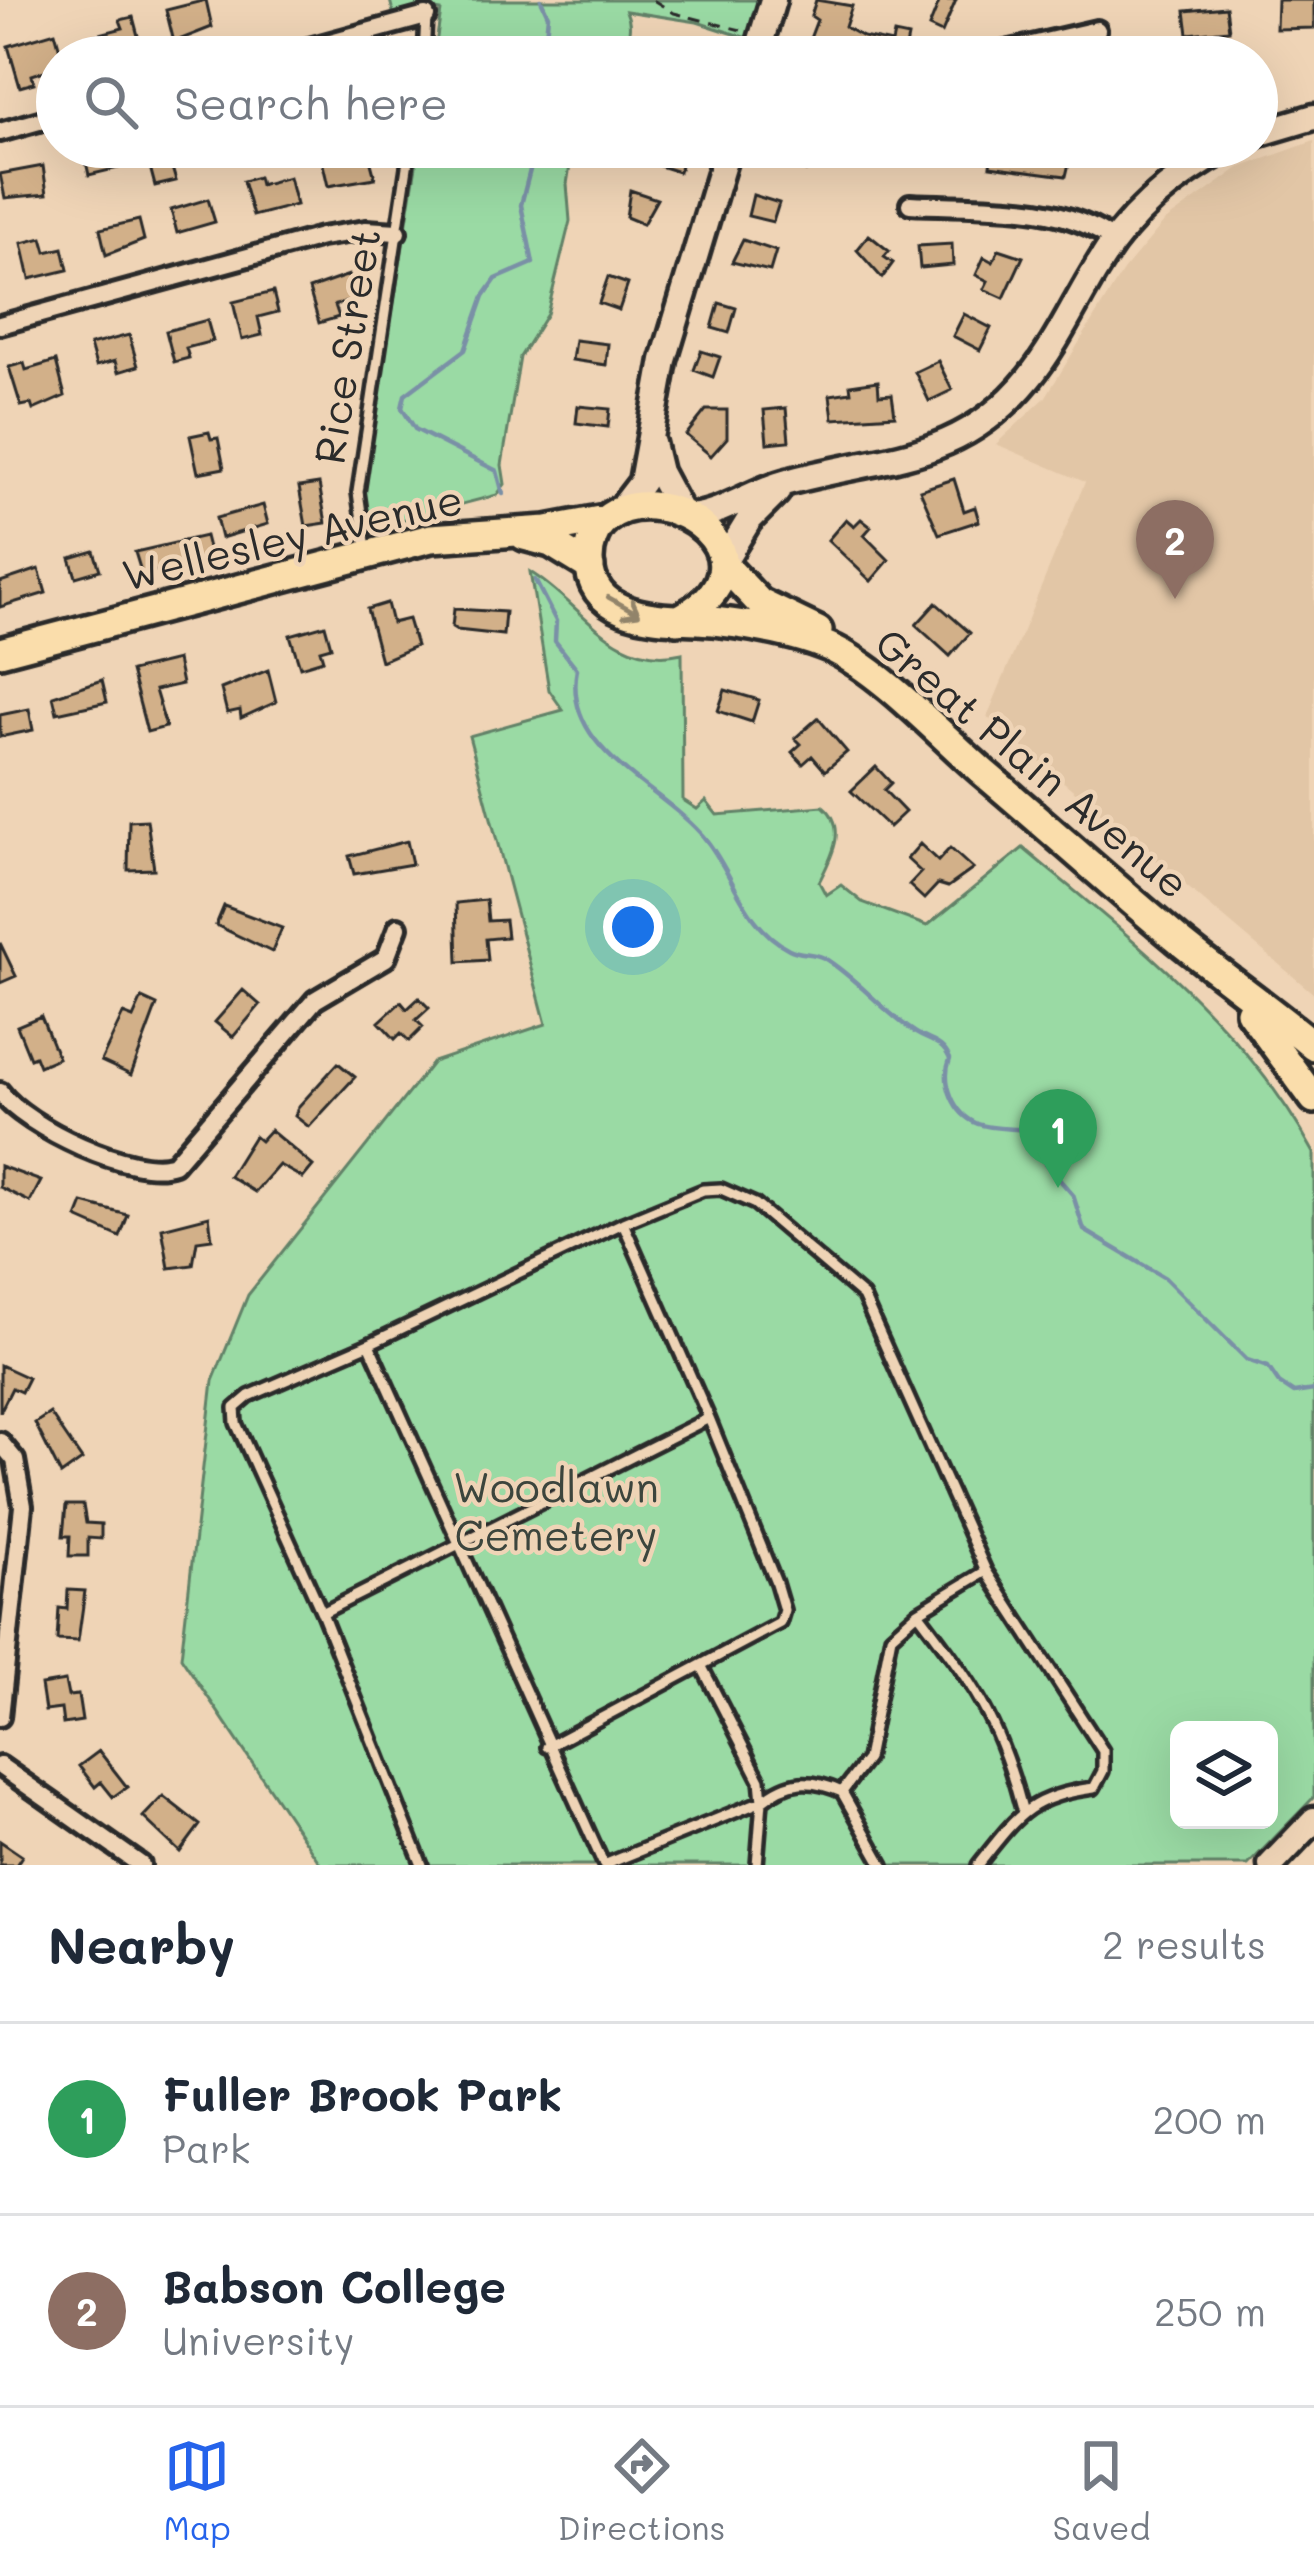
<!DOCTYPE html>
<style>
:root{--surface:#fff;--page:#f2f2f3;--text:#1f2937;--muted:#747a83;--line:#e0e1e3;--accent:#2563eb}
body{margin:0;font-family:Mali,sans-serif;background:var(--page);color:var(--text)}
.controls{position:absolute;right:36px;bottom:36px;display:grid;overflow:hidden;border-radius:18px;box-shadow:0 12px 48px #0002}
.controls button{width:108px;height:108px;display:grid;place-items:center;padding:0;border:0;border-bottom:3px solid var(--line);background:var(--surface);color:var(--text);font:60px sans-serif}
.you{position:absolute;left:633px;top:927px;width:42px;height:42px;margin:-30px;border:9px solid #fff;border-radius:50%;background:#1a73e8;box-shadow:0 0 0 18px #1a73e833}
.badge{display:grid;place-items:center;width:78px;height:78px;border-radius:50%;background:var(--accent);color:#fff;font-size:39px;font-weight:700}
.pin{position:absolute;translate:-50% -99px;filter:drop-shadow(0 3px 6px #0008)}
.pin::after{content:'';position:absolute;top:63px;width:42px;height:36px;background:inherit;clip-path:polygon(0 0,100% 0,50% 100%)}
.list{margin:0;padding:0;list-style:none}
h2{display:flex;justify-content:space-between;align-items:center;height:156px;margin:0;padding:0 48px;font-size:51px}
h2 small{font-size:39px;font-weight:400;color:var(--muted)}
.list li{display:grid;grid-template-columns:78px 1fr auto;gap:36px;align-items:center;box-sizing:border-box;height:192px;padding:0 48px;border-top:3px solid var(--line)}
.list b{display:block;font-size:45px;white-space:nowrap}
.list p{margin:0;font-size:39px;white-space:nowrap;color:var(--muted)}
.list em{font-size:39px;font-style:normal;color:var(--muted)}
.icon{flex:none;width:66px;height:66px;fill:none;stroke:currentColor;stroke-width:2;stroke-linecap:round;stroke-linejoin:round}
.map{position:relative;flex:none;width:1314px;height:1865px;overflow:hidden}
.search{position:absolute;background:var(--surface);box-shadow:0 12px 48px #0002;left:36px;right:36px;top:36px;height:132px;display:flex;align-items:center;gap:30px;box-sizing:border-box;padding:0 42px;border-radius:66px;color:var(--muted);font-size:45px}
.sheet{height:540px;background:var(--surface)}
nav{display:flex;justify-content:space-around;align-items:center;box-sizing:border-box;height:168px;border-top:3px solid var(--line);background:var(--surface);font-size:33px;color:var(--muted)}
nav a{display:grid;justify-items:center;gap:6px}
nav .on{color:var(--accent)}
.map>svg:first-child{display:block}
</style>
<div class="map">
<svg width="1314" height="1865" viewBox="0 0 1314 1865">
<rect width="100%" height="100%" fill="#efd4b6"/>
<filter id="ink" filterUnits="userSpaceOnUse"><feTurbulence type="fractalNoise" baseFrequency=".00833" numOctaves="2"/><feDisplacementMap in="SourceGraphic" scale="24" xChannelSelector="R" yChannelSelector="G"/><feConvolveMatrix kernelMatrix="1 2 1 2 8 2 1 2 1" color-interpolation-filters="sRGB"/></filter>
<g filter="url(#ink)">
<path fill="#e2c6a6" d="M1314,141V994L987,717L1085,482L996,444L1045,398L1123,271L1164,222L1239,168Z"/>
<path fill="#9adaa4" stroke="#628268" stroke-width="3" fill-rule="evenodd" d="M390,0H759L747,38L697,22L626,11C634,29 628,43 613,57H434L441,11L425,8L394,16Z
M419,147H573L567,184L570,221L547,314L520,357L502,465L505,484L497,495L370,528L364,487Z
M530,572C582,603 613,669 682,653L683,800L697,809L706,801L717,815L823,806C849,827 831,858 819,882L826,895L841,885L862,902L927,926L1023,848C1134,941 1244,1024 1314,1153V1797L1248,1865H321L181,1657L213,1381L248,1295L433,1062L546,1024L469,736L563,710L549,690ZM1179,1730H1269V1820H1179Z"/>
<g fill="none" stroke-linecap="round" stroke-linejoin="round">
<path stroke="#7a90a6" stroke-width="4.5" d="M541,0L548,15L544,57
M503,494L497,471L415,429L402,408L405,395L465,350L484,296L496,279L533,263L521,205L531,166L543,147
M535,580L556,621L555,641L577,669C561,752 664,786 707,841C735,877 745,927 789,949C800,955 813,952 824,958C857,978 883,1012 916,1033C932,1043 942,1041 950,1059C941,1082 953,1114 978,1124C992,1129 1012,1128 1027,1130L1044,1162L1073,1195L1084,1230L1165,1278L1247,1360L1268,1367L1279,1383L1294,1393L1314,1390"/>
</g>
<path fill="#d2b089" stroke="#2b2b2b" stroke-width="3" d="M206,0L212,27L174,42L166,10Z
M816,0L852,6L845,27L863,37L892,43L894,34L908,37L904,57L836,39L830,57H803L817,20L811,16Z
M940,0H956L942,33L929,27Z
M1277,0H1314V28L1276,29Z
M1226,7L1229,30L1188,34L1185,11Z
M133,17L142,51L97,57L92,36L123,28L120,20Z
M55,32L62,57H57V67L32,75L34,83L20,87L8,46Z
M691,40L737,54L736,57H686Z
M107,147H122L127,166L89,175L84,153Z
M646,147H686L679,172L641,160Z
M830,147L834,164L806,171L801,151Z
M929,147H955L954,163L928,161Z
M992,147L1072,151L1066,176L990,166Z
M367,148L375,178L328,186L322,160Z
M170,161L176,181L155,186L150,167Z
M43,166L47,194L5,198L0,174Z
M258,177L260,185L289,177L296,205L253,216L243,181Z
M630,190L657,199L643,224L626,217Z
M753,195L779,203L773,222L748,216Z
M208,199L215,222L177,233L171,210Z
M139,220L144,240L106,255L100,229Z
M869,235L889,251L884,257L893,263L882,278L857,250Z
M42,238L46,252L63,248L68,270L30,279L22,243Z
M743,240L776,251L770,271L732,262Z
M952,244L953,265L920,268L918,246Z
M999,249L1023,257L1004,298L984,289L988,281L976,275L984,257L993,262Z
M349,275L356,300L335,305L339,317L319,323L309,289Z
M608,277L628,284L619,310L599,303Z
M273,292L278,312L258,317L262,335L242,340L233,302Z
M719,303L736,308L729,333L712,328Z
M964,314L991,328L980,350L953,336Z
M207,320L213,341L186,348L189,358L174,362L166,331Z
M129,335L138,366L118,372L115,361L96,366L90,345Z
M575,340L608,344L606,365L572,360Z
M701,351L720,357L713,377L694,370Z
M56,361L65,396L33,410L31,404L21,406L9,367L24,363L26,370Z
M938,361L952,390L929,401L915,372Z
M878,381L879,395L892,394L895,415L833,419L830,395L851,392L850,385Z
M578,406L610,409L608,427L576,423Z
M786,408L789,441L767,443L764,410Z
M706,410H727V438L711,456L686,435Z
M209,432L211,439L218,438L224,468L198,473L190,436Z
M954,479L964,511L975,507L979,521L939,534L920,490Z
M319,484L326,523L306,526L299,487Z
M263,505L268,524L221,538L216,518Z
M846,519L854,526L861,519L871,527L864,535L889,560L871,581L828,540Z
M205,536L210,556L142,575L135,552Z
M94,551L100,570L76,577L70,558Z
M39,569L46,593L0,607V582Z
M387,603L392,623L408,619L416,646L381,661L367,609Z
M936,603L970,633L950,656L916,625Z
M454,609L505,612L503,635L457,630L452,627Z
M325,625L331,647L320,650L323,660L300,667L290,635Z
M177,660L182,684L155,690L166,727L147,732L131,671Z
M268,670L276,702L241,718L240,710L227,713L221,689Z
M102,680L107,702L57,713L53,696Z
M725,690L759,700L752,722L718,711Z
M29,709L33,730L0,737V715Z
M818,718L847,752L825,771L812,756L803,764L792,752L801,744L795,738Z
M876,767L891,783L884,790L905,812L889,827L851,791Z
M147,820L154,869L128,870L129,821Z
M407,841L412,864L354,874L349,856Z
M920,844L938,861L950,848L973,869L948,887L938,884L924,899L909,885L921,872L907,859Z
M486,900L488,921L505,920L507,937L486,939L488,960L458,962L456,903Z
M224,906L282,928L272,952L216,925Z
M0,943L16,976L0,983Z
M243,990L260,1005L233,1037L215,1022Z
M142,998L157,1005L131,1075L101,1061L123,1014L133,1018Z
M419,998L429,1008L416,1020L423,1027L409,1041L401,1033L395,1039L379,1022L401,1002L407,1009Z
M41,1016L58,1058L39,1066L35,1056L30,1058L17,1026Z
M338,1063L355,1077L309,1127L295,1116L298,1107Z
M270,1130L313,1166L303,1178L279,1165L255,1192L229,1176L254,1136L260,1141Z
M0,1166L41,1181L30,1202L0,1187Z
M83,1203L128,1215L120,1237L77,1218Z
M209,1216L212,1239L197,1241L193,1265L169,1268L162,1228Z
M0,1365L28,1378L21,1392L12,1388L0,1412Z
M50,1413L82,1460L61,1475L35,1423Z
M66,1505H83L86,1523L101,1524V1539L88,1538V1556H69L70,1536H63Z
M68,1590L85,1591L78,1641L57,1640L59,1608L67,1609Z
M65,1681L68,1696L78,1695L82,1721L63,1724L61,1709L45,1711L41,1685Z
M99,1751L127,1787L113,1797L101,1782L95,1787L79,1766Z
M163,1796L200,1825L180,1852L143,1817Z
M0,1841L22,1856L16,1865H0Z"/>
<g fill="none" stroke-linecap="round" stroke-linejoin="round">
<defs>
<path id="lane" d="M424,57L426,16
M366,549L358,492L410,147
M623,1223L709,1418
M369,1344L623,1223L703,1190L721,1189L755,1204L863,1296L986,1571
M918,1612C973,1684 999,1720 1022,1809
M322,1613L709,1418L776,1583L784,1610L780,1623L547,1747
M842,1792L867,1759L891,1636L918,1612L986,1571L1103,1751V1771L1094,1788C1029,1796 1017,1816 978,1865
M422,1865L322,1613L236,1423L235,1408L249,1396L369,1344L604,1865
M604,1865L762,1801L760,1780L701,1665
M757,1865L762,1801C789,1779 810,1778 842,1792L883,1865"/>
<path id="street" d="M276,57L426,16
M980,57L1097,30
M0,132L57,116
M910,204C974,208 1060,199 1114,241
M0,325L321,237L366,230L397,232
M0,1092C24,1126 134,1179 174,1164L315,1000L386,958L398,927
M0,1442L15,1460L23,1506L0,1717
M0,1766L141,1865"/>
<path id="secondary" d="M756,57L773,0
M1257,134L1314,117
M652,443L659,472L681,513
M619,512L642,482L664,360L728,147
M690,517C725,513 751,492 784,483C881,455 958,465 1029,378C1056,345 1074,305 1096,269C1127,215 1175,176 1229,147
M724,561L749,520L777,492
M1271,1865L1314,1820"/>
<path id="primary" d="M524,536L551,543L590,567
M726,567L760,603L818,631
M677,620C790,562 665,472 606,519C594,528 589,546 589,560C591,625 669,617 713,621C751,625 793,632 829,647C881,670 940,735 984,773C1049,828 1112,885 1178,940C1222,976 1270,1009 1314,1046
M0,652L431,538L547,530L605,519
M1250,1012L1314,1099"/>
</defs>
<use href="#lane" stroke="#2b2b2b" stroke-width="18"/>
<use href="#street" stroke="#2b2b2b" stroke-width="26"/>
<use href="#secondary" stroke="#2b2b2b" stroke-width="33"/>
<use href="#primary" stroke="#2b2b2b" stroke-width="36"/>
<path stroke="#2b2b2b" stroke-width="3" stroke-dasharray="12 9" stroke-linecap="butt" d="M653,0L674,13L741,30"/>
<use href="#lane" stroke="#efd4b6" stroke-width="9"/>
<use href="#street" stroke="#efd4b6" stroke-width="16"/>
<use href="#secondary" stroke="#efd4b6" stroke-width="24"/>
<use href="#primary" stroke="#faddab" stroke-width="27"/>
</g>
<defs><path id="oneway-shaft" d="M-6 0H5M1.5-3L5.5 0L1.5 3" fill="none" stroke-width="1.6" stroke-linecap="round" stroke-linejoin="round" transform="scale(3)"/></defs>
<use stroke="#92846b" href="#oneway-shaft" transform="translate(624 606) rotate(29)"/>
</g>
<g text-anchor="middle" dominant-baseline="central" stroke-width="9" stroke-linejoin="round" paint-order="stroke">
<g font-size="42" fill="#2b2b2b" stroke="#efd4b6">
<text transform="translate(346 346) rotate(-81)">Rice Street</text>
<text transform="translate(292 536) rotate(-13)">Wellesley Avenue</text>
<text transform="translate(1033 762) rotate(40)">Great Plain Avenue</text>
</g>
<g font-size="42" fill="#3c453d" stroke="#efd4b6">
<text x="556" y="1486">Woodlawn<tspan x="556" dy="48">Cemetery</tspan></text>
</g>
</g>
</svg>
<div class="controls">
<button><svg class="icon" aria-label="layers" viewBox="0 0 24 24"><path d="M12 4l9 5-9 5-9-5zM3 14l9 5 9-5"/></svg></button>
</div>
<div class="you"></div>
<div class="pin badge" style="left:1058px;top:1188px;background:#2e9e5b">1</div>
<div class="pin badge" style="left:1175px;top:599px;background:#8d6e63">2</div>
<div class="search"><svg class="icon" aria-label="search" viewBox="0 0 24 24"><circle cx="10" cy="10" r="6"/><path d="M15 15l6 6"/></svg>Search here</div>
</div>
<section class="sheet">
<h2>Nearby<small>2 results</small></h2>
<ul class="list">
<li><span class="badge" style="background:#2e9e5b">1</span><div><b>Fuller Brook Park</b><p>Park</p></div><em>200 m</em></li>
<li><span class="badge" style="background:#8d6e63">2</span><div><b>Babson College</b><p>University</p></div><em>250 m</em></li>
</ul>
</section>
<nav>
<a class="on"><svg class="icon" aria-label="map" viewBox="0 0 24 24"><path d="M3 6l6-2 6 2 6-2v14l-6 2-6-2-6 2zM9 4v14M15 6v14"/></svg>Map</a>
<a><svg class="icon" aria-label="directions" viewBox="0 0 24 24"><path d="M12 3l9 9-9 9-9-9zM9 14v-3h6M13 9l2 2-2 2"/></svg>Directions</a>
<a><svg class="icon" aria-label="saved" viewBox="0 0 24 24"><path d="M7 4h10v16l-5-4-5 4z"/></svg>Saved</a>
</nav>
